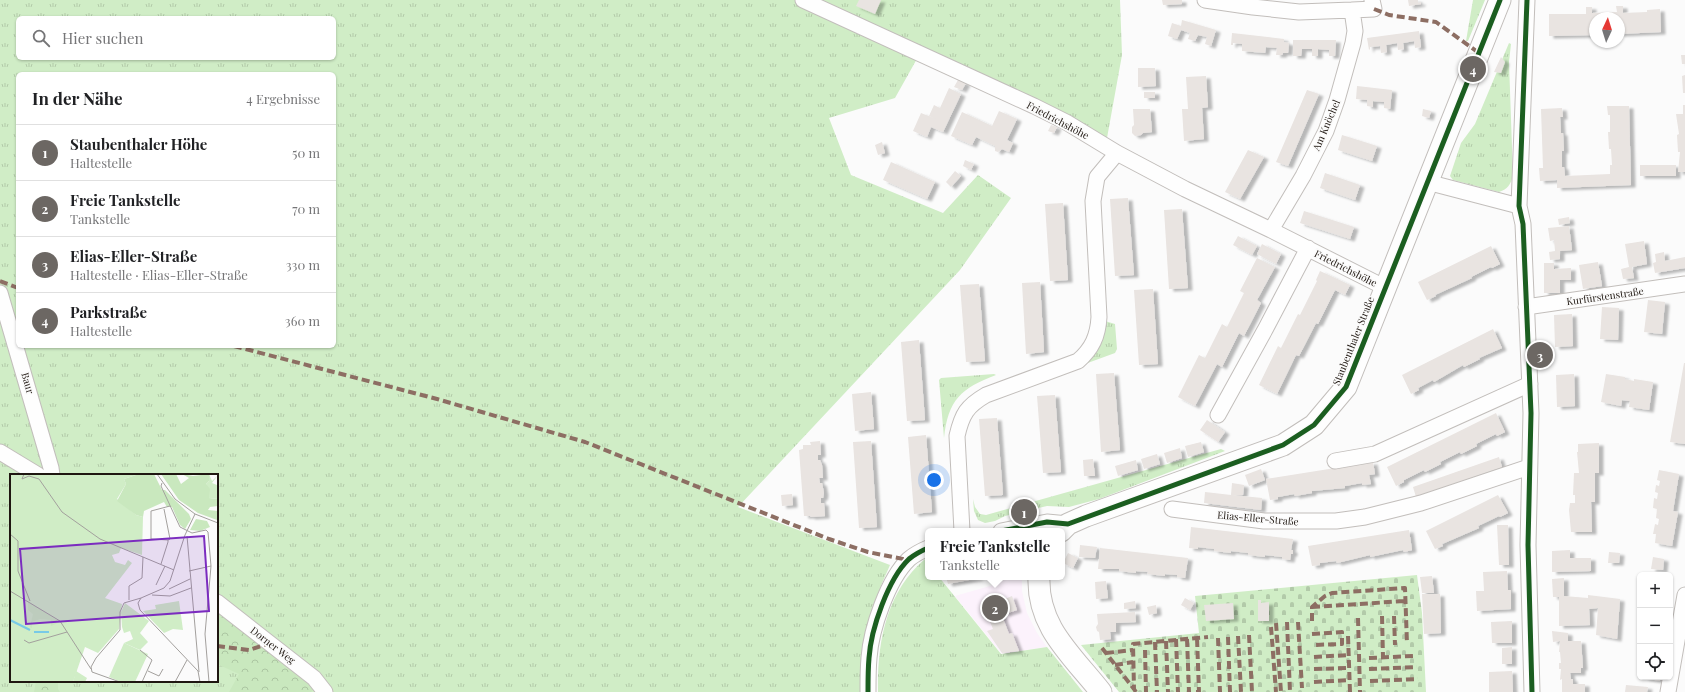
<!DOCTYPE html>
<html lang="de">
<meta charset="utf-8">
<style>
:root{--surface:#fff;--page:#f2f2f2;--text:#202124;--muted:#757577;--line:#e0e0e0;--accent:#6c6763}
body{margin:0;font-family:"Playfair Display",serif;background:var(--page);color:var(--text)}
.controls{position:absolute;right:12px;bottom:12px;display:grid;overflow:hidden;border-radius:6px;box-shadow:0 1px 3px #0004}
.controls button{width:36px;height:36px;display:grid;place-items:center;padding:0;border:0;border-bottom:1px solid var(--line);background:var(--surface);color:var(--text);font:20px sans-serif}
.compass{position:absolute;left:1589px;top:12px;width:36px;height:36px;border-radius:50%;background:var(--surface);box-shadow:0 1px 3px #0004;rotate:4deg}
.you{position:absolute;left:934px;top:480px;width:14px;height:14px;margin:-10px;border:3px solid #fff;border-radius:50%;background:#1a73e8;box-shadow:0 0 0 6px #1a73e833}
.badge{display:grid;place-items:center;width:26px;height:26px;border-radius:50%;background:var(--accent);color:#fff;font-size:13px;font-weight:700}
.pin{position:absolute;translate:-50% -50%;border:2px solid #fff;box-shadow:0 1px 4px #0006}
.popup{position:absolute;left:925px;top:528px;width:140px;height:52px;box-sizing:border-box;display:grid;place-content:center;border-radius:6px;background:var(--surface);filter:drop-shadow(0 1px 3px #0005);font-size:13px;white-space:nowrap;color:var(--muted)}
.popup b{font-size:15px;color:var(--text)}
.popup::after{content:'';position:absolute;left:50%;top:100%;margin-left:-8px;border:8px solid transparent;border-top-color:var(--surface)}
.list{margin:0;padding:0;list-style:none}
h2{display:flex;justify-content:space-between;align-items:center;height:52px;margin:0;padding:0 16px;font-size:17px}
h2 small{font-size:13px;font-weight:400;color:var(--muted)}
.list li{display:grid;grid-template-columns:26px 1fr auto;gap:12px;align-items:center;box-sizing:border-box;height:56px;padding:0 16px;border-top:1px solid var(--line)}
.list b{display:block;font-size:15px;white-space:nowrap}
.list p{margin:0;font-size:13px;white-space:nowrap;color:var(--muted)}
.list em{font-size:13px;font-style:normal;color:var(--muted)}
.icon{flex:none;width:22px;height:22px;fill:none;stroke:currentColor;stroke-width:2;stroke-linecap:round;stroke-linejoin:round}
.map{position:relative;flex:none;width:1685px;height:692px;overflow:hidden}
.search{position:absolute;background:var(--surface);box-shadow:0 1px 3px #0004;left:16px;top:16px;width:320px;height:44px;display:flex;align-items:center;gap:10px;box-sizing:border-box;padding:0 14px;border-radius:6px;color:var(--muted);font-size:15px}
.panel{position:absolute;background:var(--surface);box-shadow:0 1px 3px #0004;left:16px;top:72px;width:320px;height:276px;border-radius:6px}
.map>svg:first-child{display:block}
</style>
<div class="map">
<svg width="1685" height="692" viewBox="0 0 1685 692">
<defs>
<pattern id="grass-tufts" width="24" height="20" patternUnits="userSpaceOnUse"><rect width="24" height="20" fill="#d0edc6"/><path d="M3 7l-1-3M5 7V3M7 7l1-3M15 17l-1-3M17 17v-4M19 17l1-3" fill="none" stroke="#b2caa9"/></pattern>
<pattern id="forest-crowns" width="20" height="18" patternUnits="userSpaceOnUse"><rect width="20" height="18" fill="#c9e8be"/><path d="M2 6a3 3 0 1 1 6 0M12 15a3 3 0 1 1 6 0" fill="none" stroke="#acc6a2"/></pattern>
<pattern id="cemetery-stones" width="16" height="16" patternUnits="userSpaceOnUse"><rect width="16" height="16" fill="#d0edc6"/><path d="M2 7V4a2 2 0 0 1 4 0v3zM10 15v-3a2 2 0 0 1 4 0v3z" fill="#b2caa9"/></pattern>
<filter id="shadow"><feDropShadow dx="4.5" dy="2.5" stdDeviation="1" flood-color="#0004"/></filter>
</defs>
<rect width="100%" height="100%" fill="#fbfbfb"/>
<path fill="#fcf2fc" d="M1011,577H1022V591L1027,613L1037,633L1047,647L1002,654L955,596L990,586Z"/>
<path fill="url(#grass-tufts)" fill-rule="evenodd" d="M0,0H1120L1122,55L1107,138L918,57L895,98L829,118L851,175L943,213L978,175L1011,198L960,270L738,507L890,565C870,610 860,642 861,692H0ZM18,18H334V58H18ZM18,74H334V346H18ZM11,475H217V681H11Z
M1473,0H1485L1468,41H1466Z
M1509,43L1511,44L1509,62L1513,176C1510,185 1508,189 1499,192L1453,180L1450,176L1461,143L1475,124Z
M1105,321L1115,324L1117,349L1115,353L1074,368Z
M994,374L996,375C961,388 948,400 944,438L939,380L941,378Z
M1221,449L1225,451L1099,499L1069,507L1047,506L1005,516L995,521L985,523L978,520L974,511L973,499L975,507L980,514L986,515Z
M925,559L928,563V577H939L1001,654L1047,647L1083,692H878C877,643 886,592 925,559Z"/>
<path fill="url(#forest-crowns)" d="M217,611L315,688L311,692H229L239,674L217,664Z
M36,681H58V689L60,692H34Z"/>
<path fill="url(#cemetery-stones)" d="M1417,575L1422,613L1426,692H1119L1081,645L1199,633L1195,596Z"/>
<path fill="#e9e4e1" filter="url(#shadow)" d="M859,0H881L875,14L856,6Z
M1162,0H1182V4L1163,5Z
M1408,0H1418V3L1421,2V4L1409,6Z
M1616,6H1623V13L1647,12V10L1660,9L1661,32L1619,34V18H1595V35L1549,36V14H1586V7H1592V13L1617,12Z
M1182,20L1216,30L1211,46L1205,44L1207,37L1198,35L1195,41L1188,39L1190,33L1181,30L1177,39L1168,36L1172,23L1181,26Z
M1419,31L1421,47L1415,48L1414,41L1403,43L1404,49L1398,50L1397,43L1386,45L1387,52L1381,53L1380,46L1370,47V49L1369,50L1367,38Z
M1232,33L1284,39V42L1289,43L1288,53H1283L1282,55H1276L1277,48L1266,47L1265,53L1242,51V44L1233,43V45H1231Z
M1293,40H1336L1335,56H1329V50L1318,49V56H1312V49H1302L1301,56H1293Z
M1681,55H1685V64H1682Z
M1501,57L1505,62L1501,73L1494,72Z
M1138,68H1155L1156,86L1138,87Z
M1685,75V93H1683L1682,76Z
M1206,76L1208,107L1202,108L1204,139L1184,141L1182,109H1188L1186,77Z
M958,80L966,83L962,90L954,87Z
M1357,86L1392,90L1390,109L1384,108V102L1373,101V107L1367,106V100L1356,99Z
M949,88L961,94L943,132L931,127L927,137L913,131L921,113L936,119L929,116L934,105L940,108Z
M1307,90L1319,94L1288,166L1276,162Z
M1144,92H1155V98H1144Z
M1683,105H1685V172H1678L1680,152H1678L1677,135L1679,134L1676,114H1683Z
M1607,106H1629L1631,185L1557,188V180L1540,181L1539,168H1543L1541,109L1562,108L1563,117H1560L1561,133H1563L1564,151H1562V167H1564L1565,176L1610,174V165H1612L1611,149H1609L1608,132H1610V115H1608Z
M1133,109H1150L1152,132L1143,133L1141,135L1135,136L1132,133V127L1134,125Z
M1423,109L1431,111L1429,118L1422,116Z
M999,111L1017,119L1007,140L1013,143L1009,152L1002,149L998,152L995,151V146L976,137L972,145L951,136L962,112L992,126Z
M1051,125L1057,127L1054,133L1048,131Z
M1342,135L1377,146L1372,161L1338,150Z
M882,142L885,153L878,155L875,145Z
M1248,150L1264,157L1240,199L1225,192Z
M965,160L974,164L971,170L963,166Z
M891,162L935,182L927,199L883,180Z
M1640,165H1676V176H1640Z
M955,171L961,176L951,187L946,182Z
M1325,173L1360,185L1355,200L1320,188Z
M1128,198L1134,275L1115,276L1110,199Z
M1063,203L1068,280L1050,281L1045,204Z
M1182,209L1188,288L1169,289L1164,210Z
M1304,211L1354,227L1350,239L1300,223Z
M1569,217L1570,223L1559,225L1558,219Z
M1569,226L1572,250L1560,251V259L1550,260L1549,252L1555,251L1554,240L1550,241L1548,228Z
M1238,236L1257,246L1252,255L1233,245Z
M1644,241L1647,264L1632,267L1634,278L1623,279L1621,269L1629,267L1625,244Z
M1262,244L1281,254L1276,264L1257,254Z
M1491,246L1500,264L1492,268L1491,267L1471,277L1472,278L1435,295L1436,296L1427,300L1418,282Z
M1664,252L1665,261L1685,257V268L1655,273L1653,263L1656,262L1655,254Z
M1257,258L1275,267L1257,300L1261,303L1244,336L1239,333L1222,367L1217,364L1195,406L1178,397L1199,355L1205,358L1222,324L1227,327L1244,293L1240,291Z
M1598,262L1602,286L1583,289L1579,265Z
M1544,263H1554V269L1571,268V280H1560V293H1544Z
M1320,271L1350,285L1345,295L1335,290L1318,324L1316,323L1299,356L1296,355L1277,394L1259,385L1278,346L1281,348L1298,314L1300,315L1317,281L1316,280Z
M1040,282L1044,352L1026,354L1022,283Z
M979,284L985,361L966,362L960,285Z
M1153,289L1158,364L1139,365L1134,290Z
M1648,300L1665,302L1662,334L1644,332Z
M1602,307L1619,308L1618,340L1600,339Z
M1572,314L1573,346L1555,347L1554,315Z
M1493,329L1502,348L1479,358L1480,359L1464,367L1463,365L1434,382L1433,380L1418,388L1419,390L1411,394L1402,375Z
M919,340L925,420L907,421L901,342Z
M1684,363H1685V444L1670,442Z
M1114,373L1120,450L1101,452L1096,374Z
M1574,374L1575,406L1557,407L1556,375Z
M1606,374L1625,377V379L1634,381V379L1653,382L1649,410L1629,407L1630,401L1622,400L1621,406L1601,402Z
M871,392L874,429L855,431L852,394Z
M1055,395L1061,472L1043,473L1037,396Z
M1496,413L1505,432L1497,436L1496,434L1476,444L1477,446L1461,454L1460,452L1440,462L1441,464L1425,472L1424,470L1404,480V482L1396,486L1387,467Z
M997,418L1003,495L985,496L979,419Z
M1207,420L1225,432L1218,442L1200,430Z
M926,435L932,512L914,514L908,437Z
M820,441L821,455H818V460H820L822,465L823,478H819L820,483H822L824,493L823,498H821V503H824L825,516L811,517L810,516H804L799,450L803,449V445H811L810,442Z
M871,441L877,527L859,528L853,442Z
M1201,442L1204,452L1188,457L1185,446Z
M1599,443V473H1595V502H1591L1592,532H1571L1569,510L1570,503H1575V495H1573L1574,473H1579L1577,452H1578V444Z
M1180,448L1182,458L1167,463L1164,453Z
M1157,454L1160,464L1144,469L1141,459Z
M1499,457L1502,467L1416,497L1413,487Z
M1093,459L1095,476H1084L1083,460Z
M1136,460L1138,470L1118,476L1115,466Z
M1373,462L1375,474L1369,475L1371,484L1362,485V483L1345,486V488L1312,491V493L1295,496L1294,494L1278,497V499L1270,500L1266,479Z
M1261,469L1265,480L1249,486L1245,475Z
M1659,470L1679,474L1673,511L1678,512L1672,546L1655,543L1656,534H1653L1655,524L1658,525L1659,519L1656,518L1657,509L1653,508L1654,498L1657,499L1658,493L1655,492L1656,485L1659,486L1660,481L1657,480Z
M1232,483L1244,485L1243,495H1233L1262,498L1261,510L1204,503L1205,492L1231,495Z
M792,494L793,505L782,506L781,495Z
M1498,495L1508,513L1500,517L1499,516L1478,526L1479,528L1442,544L1443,546L1435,549L1426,531Z
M1497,525H1508L1509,565H1499Z
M1191,527L1293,539L1291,550H1293V554H1291L1290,560L1282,559V557L1265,555V557L1248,555V553L1231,551V553L1214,551V549L1198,547V549L1189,548Z
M1409,530L1412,550L1404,552L1403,550L1370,557V555L1337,563L1336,561L1320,563V565L1312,566L1308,546Z
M1080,545L1097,547L1095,558L1079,557Z
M1100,548L1188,558L1185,578L1177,577V575L1165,574V576L1147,574L1148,572L1136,571V573L1119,571V569H1098Z
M1570,550V558H1591V571L1552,572V551Z
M1609,552L1620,553L1619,563H1608Z
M1068,553L1078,558L1073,568L1063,563Z
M1653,557L1664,559L1663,570L1651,569Z
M1507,571L1508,590H1511V609L1477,611L1476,591H1484L1483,572Z
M1432,576L1434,593H1422L1420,577Z
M946,577H979V578L948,584Z
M1564,578V596L1588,598V595L1620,599L1617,639L1596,635L1598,608L1589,609L1590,625L1559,626V597H1553L1552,579Z
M1106,581L1108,598L1096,599L1095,582Z
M1422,594H1440L1441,633L1424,634Z
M1012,596L1017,610L1005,614L1000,601Z
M1185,598L1194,603L1190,610L1181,605Z
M1258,600H1261V603L1269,602V621H1258Z
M1135,601L1136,608L1124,609V603Z
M997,603L1009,634L1012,633L1019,651L1002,653L987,631L993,629L984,607Z
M1233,603L1234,619L1206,621L1204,605Z
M1156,605L1157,613L1149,615L1147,607Z
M1135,612L1136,622L1116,623V632H1110L1111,639L1100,640L1099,632L1097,631L1096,627L1098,624L1097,614Z
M1512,621V643H1492L1491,622Z
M1552,631L1568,633V641H1581L1583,668H1581V673H1570L1571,679H1573V684H1585V692H1562V679L1560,680L1561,669H1559V663H1561L1560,652H1559L1560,641L1553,642Z
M1512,647V664H1502V648Z
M1512,671L1513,692H1489V672Z
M1644,677H1660V681L1644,678Z
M1626,685L1648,687L1647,692H1625Z"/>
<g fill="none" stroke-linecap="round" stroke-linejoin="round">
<defs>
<path id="minor" d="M803,0L1034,106L1066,122L1117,153L1185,189L1271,230L1384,287
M1205,0L1253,7L1299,12L1352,10L1355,31L1353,43L1337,100L1326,131L1303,176L1271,230
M1527,0L1519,206L1523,224L1531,413L1528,545L1532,692
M1352,10L1374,9L1372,0
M1427,182L1519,206
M0,293L51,468L52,475
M1526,307L1685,284
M1218,415L1266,328L1308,248
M0,452L38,475
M1335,461L1375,454L1530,384
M1172,509L1264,521H1336L1365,517L1421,503L1529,467
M962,531L957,436C962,414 967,406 986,395L1078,361C1092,349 1098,336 1099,317L1093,201L1097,177L1117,153
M1001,531L1047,522L1068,524
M217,602L314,678L325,692
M868,692C868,681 868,669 869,658C871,629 888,579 909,559C915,554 921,551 928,548
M1668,692L1685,595"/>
<path id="secondary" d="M1061,531L1068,524L1086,516L1283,445L1314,425L1346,387L1500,0
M1039,577C1037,627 1072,655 1101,692"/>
</defs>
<use href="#minor" stroke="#c2bebb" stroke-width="17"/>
<use href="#secondary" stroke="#c2bebb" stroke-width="23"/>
<use href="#minor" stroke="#fefefe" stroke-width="15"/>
<use href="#secondary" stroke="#fefefe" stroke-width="21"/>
<path stroke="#8d6e63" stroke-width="4" stroke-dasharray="8 4" stroke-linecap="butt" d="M1374,9L1389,15L1436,22L1479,53
M0,281L18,288
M234,346L437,399L585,442L829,539L868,552L908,560
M1312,607L1405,601
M1382,616L1383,657
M1394,616L1395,645
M1358,618L1360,692
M1312,621V607L1325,596L1332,593L1405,588L1407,644
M1287,622L1290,692
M1298,622L1302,688
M1276,623L1281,692
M1271,627L1276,692
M1312,634L1342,632V644L1313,645
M1249,635L1252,692
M1238,636L1241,692
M1348,636L1350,692
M1228,637L1230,692
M1218,638L1220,692
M1176,639L1178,692
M1187,639L1189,692
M1166,641L1168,692
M1155,642L1157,692
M217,646L249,650L270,643
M1102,648L1134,689
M1145,650L1146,692
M1106,653L1133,650
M1314,657L1349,655
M1369,658L1413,656
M1115,665L1133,662
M1314,669L1350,668
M1369,669L1417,667
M1370,681L1418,679
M1314,682L1350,680
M1136,692L1134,689L1133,644L1208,637
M1196,692H1199L1197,638"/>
<defs>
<path id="cycleway" d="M1527,0L1519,206L1523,224L1531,413L1528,545L1532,692
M1001,531L1047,522L1068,524L1283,445L1314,425L1346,387L1500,0
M868,692C868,681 868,669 869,658C871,629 888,579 909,559C915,554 921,551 928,548"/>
</defs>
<use href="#cycleway" stroke="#fbfbfb" stroke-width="8"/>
<use href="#cycleway" stroke="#1b5e20" stroke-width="5"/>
</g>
<g text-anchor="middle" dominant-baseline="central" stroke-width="3.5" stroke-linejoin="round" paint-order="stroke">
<g font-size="10" fill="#1f1711" stroke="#fbfbfb">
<text transform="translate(1058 120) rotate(28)">Friedrichshöhe</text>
<text transform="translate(1326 125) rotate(-67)">Am Knöchel</text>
<text transform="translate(1346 268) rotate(27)">Friedrichshöhe</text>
<text transform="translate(1605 296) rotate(-8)">Kurfürstenstraße</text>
<text transform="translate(1353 341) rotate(-68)">Staubenthaler Straße</text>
<text transform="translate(28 383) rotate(74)">Baur</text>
<text transform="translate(1258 518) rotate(5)">Elias-Eller-Straße</text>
<text transform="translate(273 645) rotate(38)">Dorner Weg</text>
</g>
</g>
<g transform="translate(10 474)">
<rect width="208" height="208" fill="#fbfbfb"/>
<path d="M0,0H129L114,5L116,10L107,25L126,41L133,43L132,81L111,74L109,79L102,81L105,88L115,91L118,86L122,89L95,124L112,130L109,155L88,179L75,173L63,208H0ZM199,0L202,7L208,1L202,9L207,11L208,25L199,24L196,10L199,7ZM115,129L139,147L130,159L138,168L130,176L114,169L123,165L120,157L114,159L112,153L111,138Z" fill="#d0edc6"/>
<path d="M129,0H144L152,16H155L179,40L181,45L175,55L170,51L162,33H157L154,28L134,37L133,43L126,41L107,27L116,10L114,5ZM151,0H166L171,10L179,4L172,0L183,2L199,0V7L196,10L200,15L199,24L208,25V32L200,33L198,36L208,37L207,46L188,39L169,26ZM186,45L197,47L200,53L190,57L180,56ZM18,127L50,148L41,152V146L30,145L22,148V154L20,153L23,140L18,136Z" fill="#c9e8be"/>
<path d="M169,127L173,156L163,155L154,159L133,137L146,135L145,131Z" fill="#d0edc6"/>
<path d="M114,169L138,180L125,208H111L99,203ZM66,197L77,204L75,208H63Z" fill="#d0edc6"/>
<path fill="none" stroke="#78cae7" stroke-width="2" d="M0,146L20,156M24,158H39"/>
<path fill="none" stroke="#a3a09d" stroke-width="1" d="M14,0L12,5L19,2L29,5L52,38L90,65L164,96M147,0L165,25L185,40M152,9L151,12L170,53L182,59L196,56L198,58L201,92L195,160L199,208M154,35L160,65L158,66M0,60L8,67V97L20,127M177,62L189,198M151,90L158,68V66L141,65V37L160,32M179,97L201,92M146,111L155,92M159,115L180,105M0,117L50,147L81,195M142,121L160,122L181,114M119,126V112L132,104L133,83M14,166L19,169L57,158M130,176L142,186L132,208M138,197L149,202L153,195M82,198L81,193L86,184L110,156V138L114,129L131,124M82,198L110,208M165,208L177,186M190,208L188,197L130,136L128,129L131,124L154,114L160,107L175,61L185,40L208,49"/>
<path fill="#7b2cbf" fill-opacity="0.15" stroke="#7b2cbf" stroke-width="2" d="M194,62L199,137L16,150L10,75Z"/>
<rect width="208" height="208" fill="none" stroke="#1f1711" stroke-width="2"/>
</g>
</svg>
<div class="controls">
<button>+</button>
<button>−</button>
<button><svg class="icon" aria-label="locate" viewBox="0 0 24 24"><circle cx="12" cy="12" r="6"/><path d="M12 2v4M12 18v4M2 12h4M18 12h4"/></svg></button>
</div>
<svg class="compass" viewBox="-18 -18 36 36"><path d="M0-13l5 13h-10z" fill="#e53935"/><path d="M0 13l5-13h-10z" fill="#757577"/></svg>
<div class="you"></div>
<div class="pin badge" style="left:1024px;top:512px">1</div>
<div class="pin badge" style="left:995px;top:608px">2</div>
<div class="popup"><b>Freie Tankstelle</b>Tankstelle</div>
<div class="pin badge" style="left:1540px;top:355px">3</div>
<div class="pin badge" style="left:1473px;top:69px">4</div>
<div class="search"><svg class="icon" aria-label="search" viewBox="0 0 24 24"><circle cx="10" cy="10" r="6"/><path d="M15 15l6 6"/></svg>Hier suchen</div>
<section class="panel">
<h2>In der Nähe<small>4 Ergebnisse</small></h2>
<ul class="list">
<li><span class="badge">1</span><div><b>Staubenthaler Höhe</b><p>Haltestelle</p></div><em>50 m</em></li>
<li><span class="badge">2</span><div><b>Freie Tankstelle</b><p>Tankstelle</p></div><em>70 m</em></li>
<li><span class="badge">3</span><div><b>Elias-Eller-Straße</b><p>Haltestelle · Elias-Eller-Straße</p></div><em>330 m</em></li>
<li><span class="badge">4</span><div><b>Parkstraße</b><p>Haltestelle</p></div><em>360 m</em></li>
</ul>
</section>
</div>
